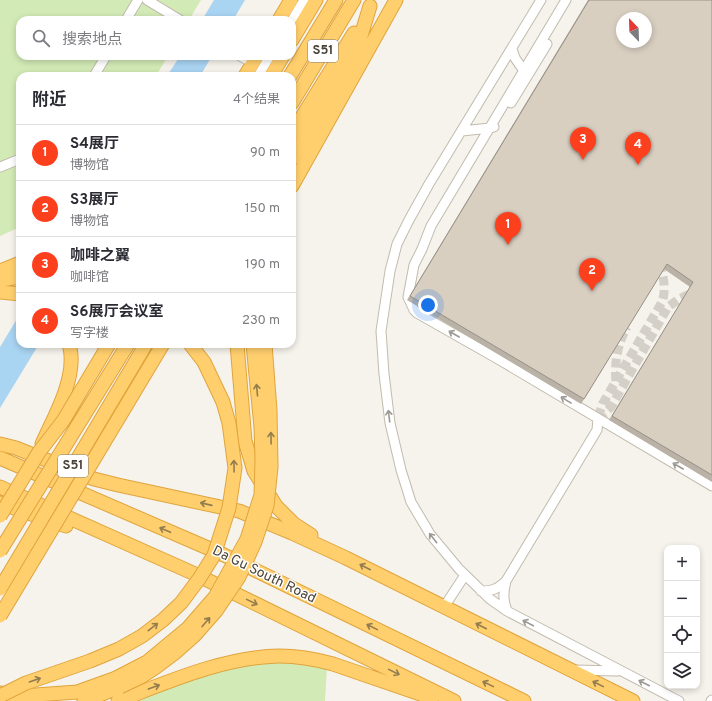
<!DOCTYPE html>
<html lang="zh">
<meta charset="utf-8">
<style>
:root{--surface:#fff;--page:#f2f2f3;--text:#2b2b33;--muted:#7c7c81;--line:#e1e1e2;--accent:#fc3f1d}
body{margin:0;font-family:Overpass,"Noto Sans SC",sans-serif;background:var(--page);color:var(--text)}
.controls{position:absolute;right:12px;bottom:12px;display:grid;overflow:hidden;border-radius:8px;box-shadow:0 2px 6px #0003}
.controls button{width:36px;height:36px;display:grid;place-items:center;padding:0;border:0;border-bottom:1px solid var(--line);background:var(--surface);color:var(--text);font:20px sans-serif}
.compass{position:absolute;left:616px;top:12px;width:36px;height:36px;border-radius:50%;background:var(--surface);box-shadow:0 2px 6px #0003;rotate:337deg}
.you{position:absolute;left:428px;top:305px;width:14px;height:14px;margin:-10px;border:3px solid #fff;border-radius:50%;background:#1a73e8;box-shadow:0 0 0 6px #1a73e833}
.badge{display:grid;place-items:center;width:26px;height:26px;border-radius:50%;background:var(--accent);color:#fff;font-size:13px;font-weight:700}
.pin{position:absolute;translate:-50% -33px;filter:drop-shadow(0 1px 2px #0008)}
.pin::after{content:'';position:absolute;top:21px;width:14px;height:12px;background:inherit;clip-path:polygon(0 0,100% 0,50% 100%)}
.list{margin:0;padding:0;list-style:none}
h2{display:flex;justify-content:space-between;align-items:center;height:52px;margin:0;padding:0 16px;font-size:17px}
h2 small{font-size:13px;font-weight:400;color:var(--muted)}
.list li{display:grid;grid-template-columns:26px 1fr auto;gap:12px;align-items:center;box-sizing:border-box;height:56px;padding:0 16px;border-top:1px solid var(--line)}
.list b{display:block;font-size:15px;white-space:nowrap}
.list p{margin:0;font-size:13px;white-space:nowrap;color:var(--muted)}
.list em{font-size:13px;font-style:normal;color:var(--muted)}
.icon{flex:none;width:22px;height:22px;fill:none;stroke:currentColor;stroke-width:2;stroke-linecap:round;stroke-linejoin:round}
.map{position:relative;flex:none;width:712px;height:701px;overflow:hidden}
.search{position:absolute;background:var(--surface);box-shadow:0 2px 6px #0003;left:16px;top:16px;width:280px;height:44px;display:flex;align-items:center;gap:10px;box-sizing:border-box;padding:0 14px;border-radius:12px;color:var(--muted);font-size:15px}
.panel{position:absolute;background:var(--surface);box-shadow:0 2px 6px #0003;left:16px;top:72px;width:280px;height:276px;border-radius:12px}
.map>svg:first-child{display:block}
</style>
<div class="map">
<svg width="712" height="701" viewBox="0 0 712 701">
<rect width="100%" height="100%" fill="#f6f3ec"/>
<path fill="#d2eab5" d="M0,0H201L189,20H20V56H168L156,76H20V227L0,236Z
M281,661L327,666L325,701H130L234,665Z"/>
<path fill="#a9d4f2" d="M214,0H245L233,20H202Z
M180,56H212L200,76H167Z
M20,314V344H39L0,408V347Z"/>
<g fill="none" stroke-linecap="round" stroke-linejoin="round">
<path stroke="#d4d0c8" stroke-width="9" stroke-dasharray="9 4.5" stroke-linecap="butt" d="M616,381C614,363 618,343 627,327
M598,417L603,403L662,302C666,290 664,280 661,268
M598,419L611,407L668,307L679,299L694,292"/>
<defs>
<path id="minor" d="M147,0L180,20
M541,0L429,184L409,220L397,244L390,271L381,331L384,374L390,423L401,470L411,502L430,534L459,569L490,599L507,611L679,701
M566,0L431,226L422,249L414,265L408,297L414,310L417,313L498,359L712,486
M126,20L138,0
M292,20L304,0
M512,49L515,58L524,71V75
M240,56L253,63
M94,76L106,56
M258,76L270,56
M511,103L547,44
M462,131L490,128L494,127
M0,167L20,159
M481,591C493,591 497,589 506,581
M444,607L465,575
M507,611C503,600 503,593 506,581L597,430L598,419
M574,670L617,671
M711,701L712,700"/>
<path id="highway" d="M279,20L291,0
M292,40L316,0
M245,76L257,56
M271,76L283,56
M290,76L336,0
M292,103L354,0
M292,133L354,33
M292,159L360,39L370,6
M292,186L396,0
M0,271L20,263
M0,280L20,277
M0,292L20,294
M190,344L204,362
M237,344L245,441L254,471L276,506L294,524L311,535
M0,444L16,448L94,479L118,485L239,511L292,533L346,558L633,701
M42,444C53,419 73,385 71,356C71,352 70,348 69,344
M0,458L224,555L524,701
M0,487L195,574L454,701
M0,503L66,526
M0,693L22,696L77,692L116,678
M84,701L120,687
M118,701C168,682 224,657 279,656C297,656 315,659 333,664L432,698"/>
</defs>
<use href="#minor" stroke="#c2bbae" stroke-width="11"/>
<use href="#highway" stroke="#e0a43c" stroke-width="15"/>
<use href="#minor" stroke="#fff" stroke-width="9"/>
<use href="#highway" stroke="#ffcf6e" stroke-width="13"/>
<defs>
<path id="highway-bridge" d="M0,516L39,452L63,421L109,344
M0,551L128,344
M0,589L146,344
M0,616L163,344
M116,678L147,662L188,628L215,597L247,539L261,495L262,459L261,427L253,344
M120,687L141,677L156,667L176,652L194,636L216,611L239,577L255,542L267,506L271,467L270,410L265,344
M0,696L26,683L90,661L119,649L142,636L163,620L181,603L199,579L214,555L229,508L235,468L229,423L223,402L204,362"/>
</defs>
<use href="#highway-bridge" stroke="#e0a43c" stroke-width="15" stroke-linecap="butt"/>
<use href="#highway-bridge" stroke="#ffcf6e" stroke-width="13"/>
</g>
<path fill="#bab2a6" d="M588,0H712V482L609,420L690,287L664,269L581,404L407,300Z"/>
<path fill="#d8cfc1" stroke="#979187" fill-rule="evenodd" d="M589,0H712V475L612,416L693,282L667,264L584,399L410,296ZM622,18H646V42H622Z"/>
<defs><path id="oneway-shaft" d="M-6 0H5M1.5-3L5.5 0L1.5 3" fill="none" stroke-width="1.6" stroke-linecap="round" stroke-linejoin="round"/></defs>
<g stroke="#9c9892">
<use href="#oneway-shaft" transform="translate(454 334) rotate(-150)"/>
<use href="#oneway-shaft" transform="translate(566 400) rotate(-149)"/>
<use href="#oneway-shaft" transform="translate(389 416) rotate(-97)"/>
<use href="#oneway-shaft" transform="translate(678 466) rotate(-150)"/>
<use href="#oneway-shaft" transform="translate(433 538) rotate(-128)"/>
<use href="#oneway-shaft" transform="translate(528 623) rotate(-152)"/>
<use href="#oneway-shaft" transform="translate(644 683) rotate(-153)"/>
</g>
<g stroke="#937c4e">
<use href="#oneway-shaft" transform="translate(257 390) rotate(-95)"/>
<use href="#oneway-shaft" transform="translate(271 438) rotate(-91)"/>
<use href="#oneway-shaft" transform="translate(234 466) rotate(-91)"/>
<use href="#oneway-shaft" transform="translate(206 504) rotate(-167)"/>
<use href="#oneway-shaft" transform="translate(165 530) rotate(-157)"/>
<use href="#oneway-shaft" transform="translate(365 567) rotate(-153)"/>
<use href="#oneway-shaft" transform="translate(252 602) rotate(26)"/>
<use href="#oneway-shaft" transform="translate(206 622) rotate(-49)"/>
<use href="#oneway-shaft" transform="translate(481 626) rotate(-153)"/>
<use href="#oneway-shaft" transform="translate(153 627) rotate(-38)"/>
<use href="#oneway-shaft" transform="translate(372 627) rotate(-154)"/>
<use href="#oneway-shaft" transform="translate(394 672) rotate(26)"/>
<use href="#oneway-shaft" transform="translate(35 680) rotate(-19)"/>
<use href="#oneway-shaft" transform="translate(488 684) rotate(-154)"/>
<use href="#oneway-shaft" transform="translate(598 684) rotate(-154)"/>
<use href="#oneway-shaft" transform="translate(154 687) rotate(-20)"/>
</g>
<g text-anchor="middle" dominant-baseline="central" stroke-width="3" stroke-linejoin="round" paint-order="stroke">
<g fill="#fff" stroke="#817c74" stroke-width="1">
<rect x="308" y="40" width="30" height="22" rx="3"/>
<rect x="58" y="455" width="30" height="22" rx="3"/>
</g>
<g font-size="13" font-weight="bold" fill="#4b4439">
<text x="323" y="51">S51</text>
<text x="73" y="466">S51</text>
</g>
<g font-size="14" fill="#4b4439" stroke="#fff">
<text transform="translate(264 575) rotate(26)">Da Gu South Road</text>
</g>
</g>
</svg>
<div class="controls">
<button>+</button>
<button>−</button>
<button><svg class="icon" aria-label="locate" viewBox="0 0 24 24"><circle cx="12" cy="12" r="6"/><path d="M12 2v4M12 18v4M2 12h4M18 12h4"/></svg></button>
<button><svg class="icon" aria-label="layers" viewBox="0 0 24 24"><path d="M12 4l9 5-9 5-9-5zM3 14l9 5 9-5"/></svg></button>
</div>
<svg class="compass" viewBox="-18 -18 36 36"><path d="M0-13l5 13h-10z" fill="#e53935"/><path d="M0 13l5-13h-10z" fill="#7c7c81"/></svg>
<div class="you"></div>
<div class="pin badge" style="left:508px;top:245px">1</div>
<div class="pin badge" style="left:592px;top:291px">2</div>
<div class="pin badge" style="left:583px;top:160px">3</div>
<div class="pin badge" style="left:638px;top:165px">4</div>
<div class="search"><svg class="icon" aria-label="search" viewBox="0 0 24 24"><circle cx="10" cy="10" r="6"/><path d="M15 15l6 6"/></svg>搜索地点</div>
<section class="panel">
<h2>附近<small>4个结果</small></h2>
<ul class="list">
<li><span class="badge">1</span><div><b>S4展厅</b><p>博物馆</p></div><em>90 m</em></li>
<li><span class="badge">2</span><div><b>S3展厅</b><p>博物馆</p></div><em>150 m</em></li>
<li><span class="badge">3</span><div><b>咖啡之翼</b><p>咖啡馆</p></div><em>190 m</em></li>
<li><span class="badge">4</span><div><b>S6展厅会议室</b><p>写字楼</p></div><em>230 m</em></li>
</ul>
</section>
</div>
